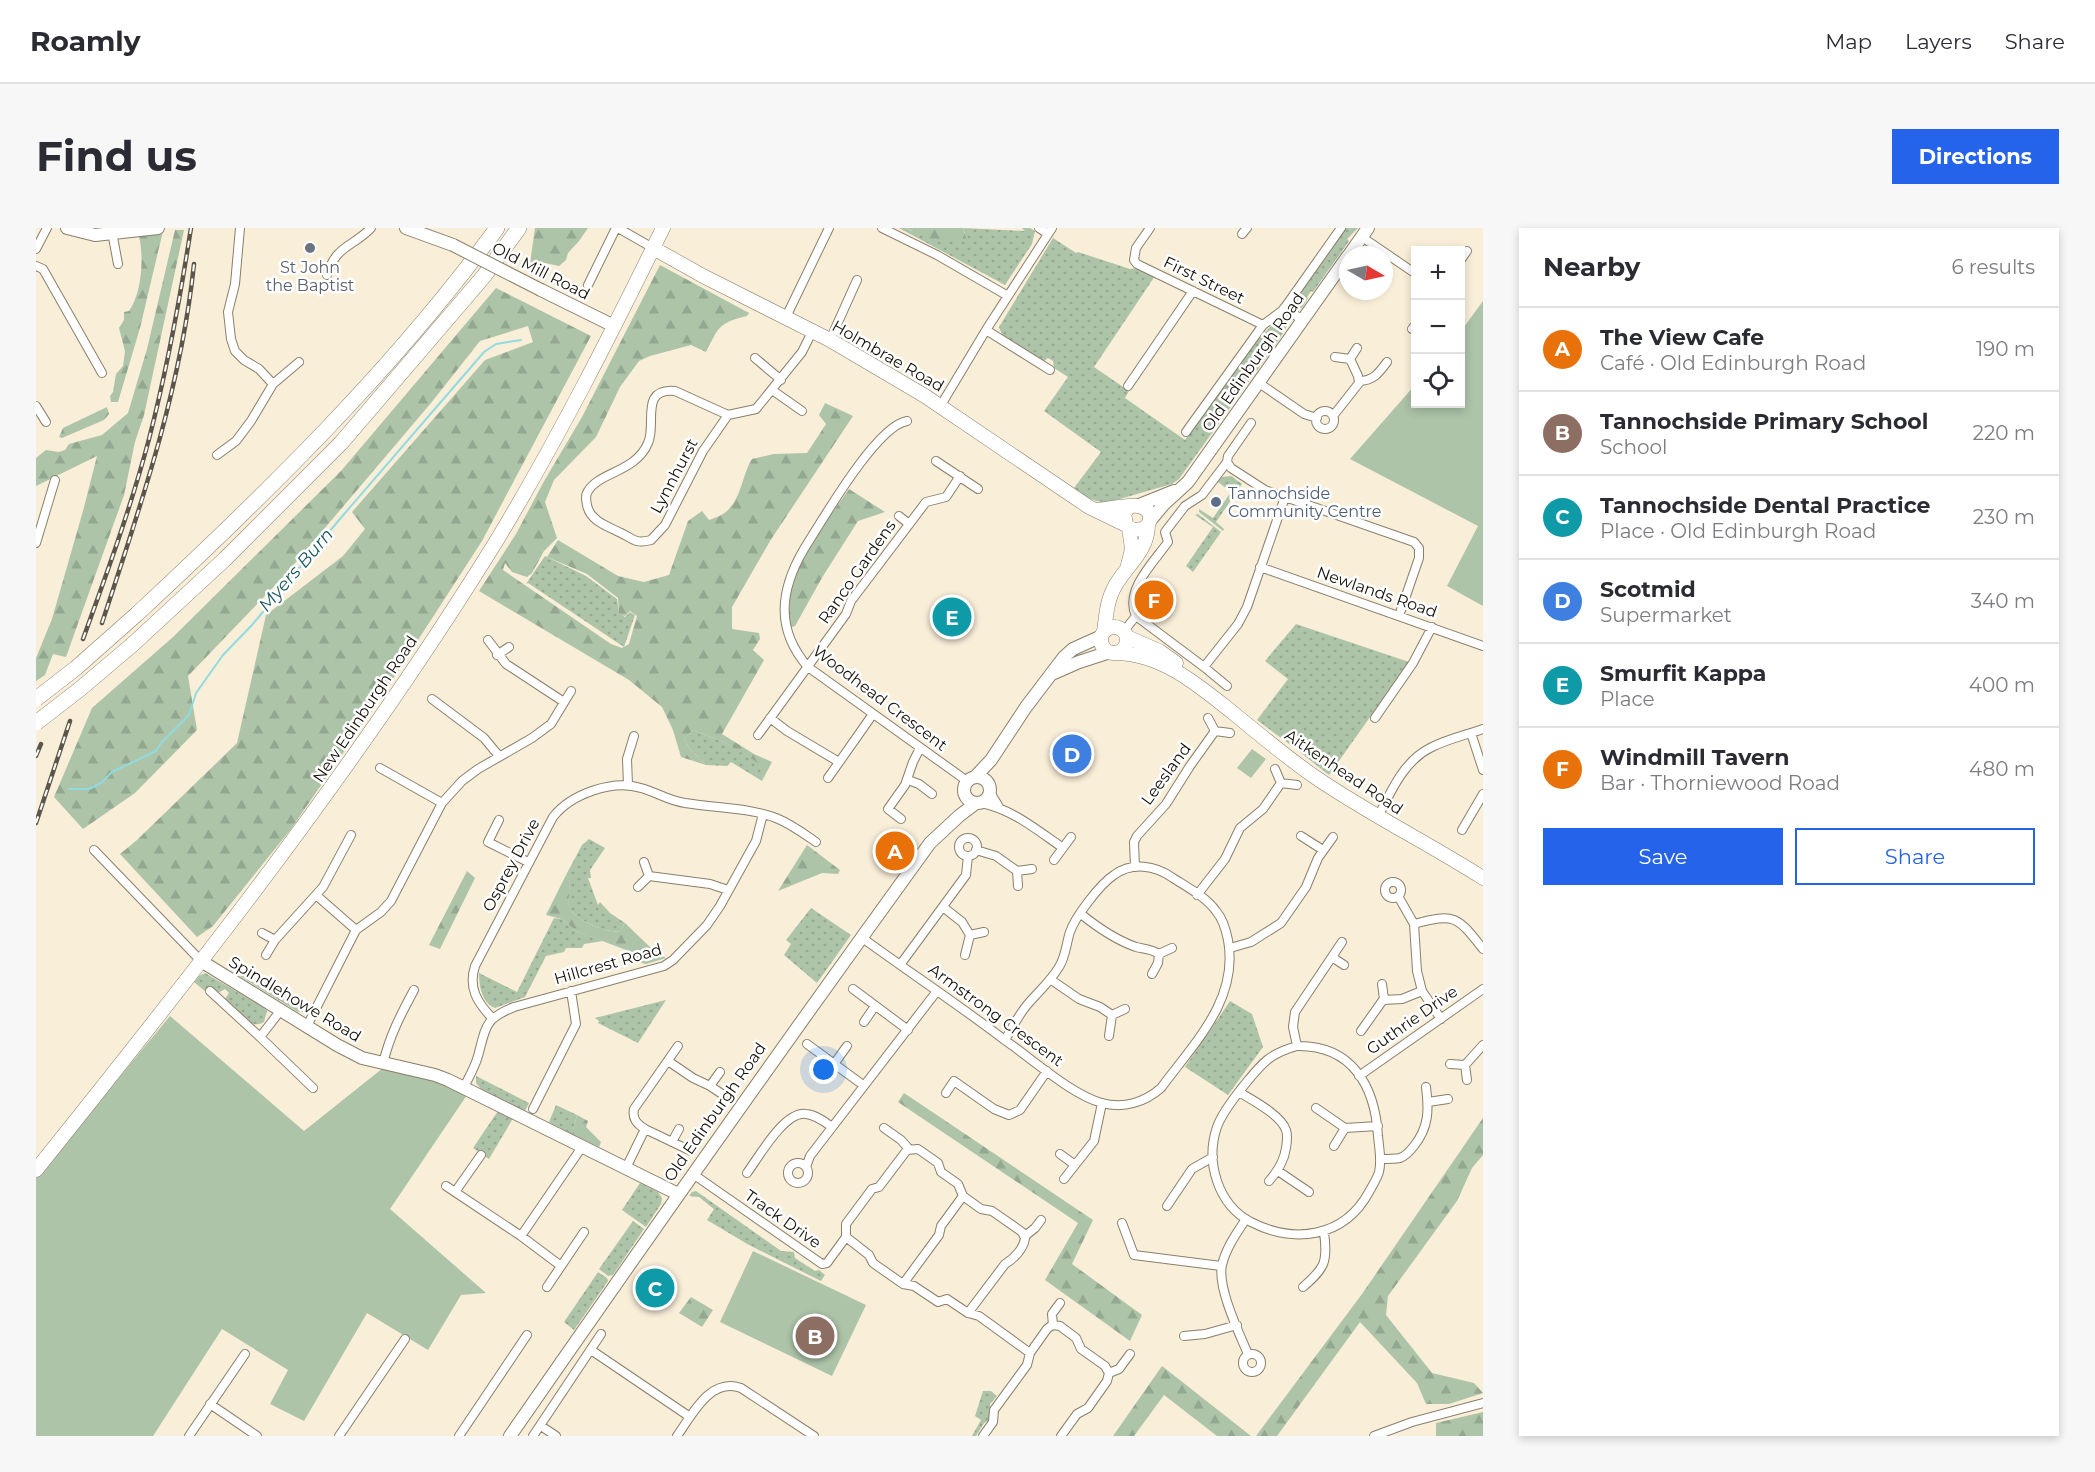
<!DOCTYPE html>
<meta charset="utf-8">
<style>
:root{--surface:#fff;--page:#f7f7f7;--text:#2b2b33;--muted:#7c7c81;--line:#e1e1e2;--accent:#2563eb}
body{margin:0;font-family:Montserrat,sans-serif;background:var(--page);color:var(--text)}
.controls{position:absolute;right:18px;top:18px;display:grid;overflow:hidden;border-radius:0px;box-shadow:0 3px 9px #0003}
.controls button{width:54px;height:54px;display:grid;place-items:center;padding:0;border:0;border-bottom:2px solid var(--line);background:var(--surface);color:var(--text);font:30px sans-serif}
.compass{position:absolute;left:1303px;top:18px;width:54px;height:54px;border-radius:50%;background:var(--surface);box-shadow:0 3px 9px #0003;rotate:99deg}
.you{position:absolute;left:788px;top:842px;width:21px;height:21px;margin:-15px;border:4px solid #fff;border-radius:50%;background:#1a73e8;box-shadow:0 0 0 9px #1a73e833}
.badge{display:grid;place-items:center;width:39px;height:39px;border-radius:50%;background:var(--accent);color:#fff;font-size:20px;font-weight:700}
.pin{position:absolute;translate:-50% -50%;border:3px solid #fff;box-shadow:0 2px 6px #0006}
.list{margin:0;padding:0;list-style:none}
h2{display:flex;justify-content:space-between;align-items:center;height:78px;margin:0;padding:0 24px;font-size:26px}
h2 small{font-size:20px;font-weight:400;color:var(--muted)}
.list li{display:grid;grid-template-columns:39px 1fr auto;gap:18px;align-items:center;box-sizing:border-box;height:84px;padding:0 24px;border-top:2px solid var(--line)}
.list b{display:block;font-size:22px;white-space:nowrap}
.list p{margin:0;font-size:20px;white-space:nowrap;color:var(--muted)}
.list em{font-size:20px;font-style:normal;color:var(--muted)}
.actions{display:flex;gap:12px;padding:18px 24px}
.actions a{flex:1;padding:14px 0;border:2px solid var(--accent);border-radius:0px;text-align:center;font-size:21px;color:var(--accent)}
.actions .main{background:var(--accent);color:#fff}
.icon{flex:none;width:33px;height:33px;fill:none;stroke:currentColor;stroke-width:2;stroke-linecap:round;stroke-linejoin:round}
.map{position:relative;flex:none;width:1447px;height:1208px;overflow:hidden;border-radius:0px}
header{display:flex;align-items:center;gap:36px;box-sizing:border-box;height:84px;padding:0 30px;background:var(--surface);border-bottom:2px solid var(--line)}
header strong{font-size:28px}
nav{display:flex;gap:33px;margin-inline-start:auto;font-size:21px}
.intro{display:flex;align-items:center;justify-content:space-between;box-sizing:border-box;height:144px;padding:0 36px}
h1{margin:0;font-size:42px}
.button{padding:15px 27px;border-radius:0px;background:var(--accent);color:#fff;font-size:21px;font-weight:700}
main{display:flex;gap:36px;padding:0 36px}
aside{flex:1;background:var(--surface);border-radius:0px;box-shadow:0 3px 9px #0003}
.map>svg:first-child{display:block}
</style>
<header>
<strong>Roamly</strong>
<nav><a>Map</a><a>Layers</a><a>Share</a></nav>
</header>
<div class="intro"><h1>Find us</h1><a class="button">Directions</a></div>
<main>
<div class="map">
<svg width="1447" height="1208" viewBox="0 0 1447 1208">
<defs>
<pattern id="grass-dots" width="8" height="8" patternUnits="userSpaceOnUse" patternTransform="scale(1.5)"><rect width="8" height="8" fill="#adc4a9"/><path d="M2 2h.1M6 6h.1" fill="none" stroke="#94a790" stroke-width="1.8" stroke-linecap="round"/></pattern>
<pattern id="forest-firs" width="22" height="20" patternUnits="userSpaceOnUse" patternTransform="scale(1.5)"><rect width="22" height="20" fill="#adc4a9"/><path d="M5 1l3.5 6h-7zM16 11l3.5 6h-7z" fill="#94a790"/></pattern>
</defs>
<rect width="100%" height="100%" fill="#f9eed8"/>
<path fill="url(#grass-dots)" d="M863,0H870L876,3L929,5L927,0L989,3L986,0H994L999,3L996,16L969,57Z
M1309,0H1322L1311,11L1313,13L1277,64L1275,63L1271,69L1272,70L1266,80L1260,81L1258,76L1267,62L1265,60Z
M1017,10L1040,25L1042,24L1094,41L1104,40L1119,48L1058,139L1093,163L1089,170L1149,212L1223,108L1225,110C1232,100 1239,91 1251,92L1250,100L1242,113L1143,251L1136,256L1073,274C1058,275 1050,269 1038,260L1065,224L1008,183L1032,149L1018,140L1017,133L1012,130L1008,133L1004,132L967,109L963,99Z
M1195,248L1206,256L1180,294L1188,301L1187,303L1163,284V281L1177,290L1195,264L1182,254L1186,249Z
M1162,286L1185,304L1157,344L1150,338L1177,299L1159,287Z
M509,328L550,348L581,371L583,384L589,389L594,384L599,387L588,419L492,355L490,356Z
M1260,396L1373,434L1293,547L1265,525L1264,521L1257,515L1253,516L1221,492L1252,451L1229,433Z
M657,502L688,514L728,538L726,553L695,534L691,538L670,537L655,522L648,511Z
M553,611L569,620L554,642L555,650H552L562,677L564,674L574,685L589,695L584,703C572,706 538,692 533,679C531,675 534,657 534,650L530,647L546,617Z
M775,680L815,707L781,755L748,727L755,716L750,712Z
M518,690L526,691L540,703L567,713L548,716L546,720H530L528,724L510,728L489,769L459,780C446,775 443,758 443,745L481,764Z
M213,739L220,744L216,753L272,783L262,784L204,748V745Z
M169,745L227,779L231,783L228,794C213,803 200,782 189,771L193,765L189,761L182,765L174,760L170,764L158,754L163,748Z
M630,772L602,815L562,795L563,793L559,790Z
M1194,773L1216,786L1227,819L1192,867L1149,839Z
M440,848L493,875L489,883L445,861L440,855Z
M520,877L541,887L536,906L513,894Z
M462,883L476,890V892L453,931L437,920Z
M604,955L622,964L626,970L625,976L610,999L586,982Z
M660,963L745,1023L758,1024L759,1030L779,1043L783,1042L789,1047L785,1053L713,1017L671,992L678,981L663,969L653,968L656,964Z
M597,993L608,1001L577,1047L572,1048L563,1041Z
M562,1044L571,1050L572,1053L538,1102L528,1094Z
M947,1163H955L961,1168L954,1176V1192L948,1195L940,1208H936L945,1192L939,1188Z"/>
<path fill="url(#forest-firs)" d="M499,0H552L543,13L532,25L530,32L523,38L509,35H494Z
M870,0H927L930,10L928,12H898Z
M139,2H148L108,187L99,214L88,267L30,429L17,426L9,447L0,453V430L16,391L47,283L61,228L0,258V230L10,222L23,224L29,222L33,216L66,207L92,185L111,121Z
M127,3L104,100L82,174H75L74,168L77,164L80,146L87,138L89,123L83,100L88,92V84L93,83C106,65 108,29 103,8Z
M624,37L713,85L711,88C682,95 683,99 670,124L655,117L614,128L603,133L584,159L560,209L518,252L509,274L521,310L508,323L496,345L491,349L476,344L469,335L467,342L575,416L586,420L593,416L601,388L594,383L589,388L583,385L582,370L551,346L511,329L522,312L582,348L608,354L633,347L652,293L666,283L673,292C679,290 687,287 691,283C706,269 706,247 716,231L738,226L771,225L790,196L783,187L789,175L817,188L734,313L696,379V401L723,405L724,411L717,422L728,432L686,506L718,526L736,534L726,553L727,538L688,514L657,502L648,511L655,522L670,537L645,529L637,502L626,479L593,452L443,363L480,306L507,255L546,189Z
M460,60L555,108L446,313L342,474L255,601L177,698L161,709L84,626L101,612L201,515L230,387L307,328L329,301L316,284L449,132L497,114L492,98L444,113L395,175L249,347L152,448L161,502L99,565L47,601L18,569L56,480L137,409L305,243Z
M71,179L73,186L68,192L26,210L23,209L27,200Z
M813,261L849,284L822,293L787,348L759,398L753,400C747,346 784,303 813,261Z
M771,617L804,642L802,646L786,645L742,663Z
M431,643L439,650L404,721L393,717Z
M530,647L534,650C534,657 532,675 533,679C538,692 572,706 584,703L589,695L614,719L630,730L610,736L598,733V725L540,703L526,691L510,687Z
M868,865L1057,992L1036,1036L1106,1087L1094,1113L1009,1052L1042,995L862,874Z
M541,887L552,893L550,899L565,914L563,919L536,906Z
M1447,890V927L1436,940L1421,973L1352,1068L1350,1087L1396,1145L1438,1155L1447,1165L1413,1176H1390L1381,1155L1324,1094L1241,1208H1220L1326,1066Z
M655,1069L677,1082L666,1099L643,1085Z
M1126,1138L1215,1208H1181L1128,1167L1098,1208H1077Z
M1447,1184V1208H1400V1195Z"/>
<path fill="#adc4a9" d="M1447,73V378L1411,358L1442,298L1314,231L1379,157L1380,176H1424L1425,103Z
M1216,521L1230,531L1215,550L1201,540Z
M134,788L268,903L347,840L393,850L431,867L354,981L450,1065L425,1067L392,1122L331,1085L268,1193L234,1176L252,1142L186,1101L117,1208H0V950Z
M717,1023L830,1077L796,1148L684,1094Z"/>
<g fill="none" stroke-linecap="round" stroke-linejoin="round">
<path stroke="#91dbe0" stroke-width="2" d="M33,561H53L65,555L76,544L120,523L125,515L153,487L160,465L187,427L216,397L303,292L448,124L460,116L485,112"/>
<defs>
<path id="street" d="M582,0L617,20
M846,0L901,27L972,68
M1003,0L1012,6
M1114,0L1100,20L1098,32L1101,36L1227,97
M76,4L82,36
M1206,6L1211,0
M1326,9L1380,46
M0,21L11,0
M1424,33L1431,23
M0,38L7,41L66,145
M291,47C300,17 317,19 335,0
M552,57L580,0
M1248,80L1267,92
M750,89L793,0
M1376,101L1380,96
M950,102L1014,142
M794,112L821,52
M1299,129L1314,131L1321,120
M719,130L745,152
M1323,153C1337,153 1343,145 1351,134
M1223,155L1268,186L1281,190
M237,156L263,134
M1092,158L1157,63
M736,162L766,183
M905,177L950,102L1016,0
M0,178L10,194
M1280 192a9 9 0 1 1 18 0a9 9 0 1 1-18 0Z
M692,187L639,163C603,160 621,196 612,215C600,244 563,244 552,263C549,267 550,272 551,277C554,293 571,298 585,305C590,307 596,312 601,313C605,314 611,313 615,312L629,297L667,223L692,187L720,181L766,124L776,104
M1297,188L1323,155L1322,148L1314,131
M871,193C840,198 786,293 768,321C744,362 739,401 772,439L931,553
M1150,204L1227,97L1247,82L1305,0
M181,227L200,213L215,193L237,156L223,141L208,132L199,123L195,111L192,84L199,56L204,0
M900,233L942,261
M1191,234L1195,240L1229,262L1378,314L1383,320V330L1363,388
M863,288L873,296
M0,315L19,252
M1224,339L1447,418
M1100,388L1168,439L1202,396L1211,379L1249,269
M1100,388C1088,362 1118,334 1132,314L1129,304L1149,278L1166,267L1191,234L1192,228L1215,195
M1088,403L1100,388
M452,412L470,436L528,474
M461,427L473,419
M1168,439L1191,458
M396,471L448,510L463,528
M734,490L751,503L803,534
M1172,490L1179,503L1194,505
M1339,490L1377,435L1396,399
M1435,505L1447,542
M722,507L810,386L815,373L890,274L910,269L924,248
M344,540L406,575
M1239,541L1245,555L1261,557
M792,550L837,486
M872,552L883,556L896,566
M592,557L591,531L598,508
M954,564L963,579
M945,575C976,581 1001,602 1027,620
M1342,589C1355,563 1368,533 1394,520C1411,511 1430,507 1447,501
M865,591L852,581L869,557L877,534L884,520
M463,592L452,614L492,634
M1426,602L1447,566
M1265,608L1287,622
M923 619a9 9 0 1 1 18 0a9 9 0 1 1-18 0Z
M58,622L165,733
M940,622L960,628L981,643
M1018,632L1035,609
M1099,639L1098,614L1101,608L1130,576L1154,538L1179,503
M613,648L674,656L692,662
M1349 662a8 8 0 1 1 16 0a8 8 0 1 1-16 0Z
M982,658L981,643L996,641
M602,659L613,648L608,634
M280,667L320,702
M1161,667L1189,631L1204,600L1227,581L1245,555
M1362,668L1378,696L1381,743L1386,763L1405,791
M907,679L926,694L934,707
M1045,686C1061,699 1080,712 1100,719C1108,721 1116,721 1123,726
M1378,696C1419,685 1421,688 1447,721
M226,705L239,712
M825,709C873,744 923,777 970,813C996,831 1036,867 1066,875C1088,881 1109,874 1125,860C1158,815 1203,772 1192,712C1190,702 1187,691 1180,683C1170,669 1151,659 1137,650C1119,637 1096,634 1078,647C1064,656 1039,689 1034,704C1030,716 1030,728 1023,739C1014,754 1002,764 991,777C982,788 976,800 969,812
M1194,720L1215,714L1245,695L1270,659L1282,630L1297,609
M230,727L239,712L287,659L315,607
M929,727L934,707L948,704
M1296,729L1308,737
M864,737L930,647L932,628
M1116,746L1122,735L1123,726L1136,720
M1014,751L1043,771L1064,779L1076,787
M1346,756L1348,771
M817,761L872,802
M174,763L224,809L245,782
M456,790C441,774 432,760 439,738L517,589C535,566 577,551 605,560C620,564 633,573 649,575C679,580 711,579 740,590C755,596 767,605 780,614
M828,794L839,778
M271,798L320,702L345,684L355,673L406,575L426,553L442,541L496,510L515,496L535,463
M1325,803L1347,772L1366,771L1386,763
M1073,808L1076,787L1089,781
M224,809L277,860
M771,816L827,857
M1261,818C1316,817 1339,858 1342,908C1343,920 1346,932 1343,944C1341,951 1336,958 1333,964C1308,1010 1258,1016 1215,994C1182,977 1169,934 1181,899C1186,885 1196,873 1205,861C1224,838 1231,826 1261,818Z
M1261,818L1257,799L1259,784L1306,714
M632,833L657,850L674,858L686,866
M347,836C353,809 365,786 378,762
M798,836L811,818
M1414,836L1429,837L1431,852
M1429,837L1447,817
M1323,848L1447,761
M674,858L684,844
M428,859C433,849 439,839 442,828C450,799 448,791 478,779L628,738L637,732L671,697L684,678L720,613L727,586
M1203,864C1216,872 1245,887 1250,902C1252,908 1251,914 1250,920C1248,933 1242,943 1233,953
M910,865L918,853L958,881L973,887L984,882L1011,843
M1392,874L1412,871
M1280,880L1309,900L1342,898
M497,881L540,796L535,763
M848,900L865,912L873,921
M609,901L655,923
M636,914L643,901
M1298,918L1309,900
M1024,926L1039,937
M1344,931C1351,931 1358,931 1364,930C1370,928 1374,923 1378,918C1393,899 1393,882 1390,859
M752 945a10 10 0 1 1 20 0a10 10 0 1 1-20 0Z
M770,939L774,928L901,763
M590,940L609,901C601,896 596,891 598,881L642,818
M1242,943L1273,964
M711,945C723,929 748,883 770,886C780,887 789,894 796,899
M657,946L786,1036L791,1035L810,1009V996L836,961L843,959L871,922L882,921L902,935L905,944L922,956L927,968L945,981L956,983L986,1004L989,1010C988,1020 978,1031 969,1036L932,1085
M1028,951L1058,913L1066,875
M410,958L485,1008L546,919
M419,964L445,927
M1131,978L1156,941L1177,929
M1210,991C1200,1006 1190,1020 1186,1037C1181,1059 1203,1105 1212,1126
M1086,995L1098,1027L1185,1038
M485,1008L525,1038
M989,1008L999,1000L1005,992
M810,1009L833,1027L837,1035L867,1056L878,1058L902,1074L911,1071L932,1085L943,1088L994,1125
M867,1056L903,1007L905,998L927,968
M511,1059L548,1004
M1267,1059C1289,1040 1292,1034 1288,1004
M1017,1097L1016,1086L1024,1075
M1148,1108L1169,1106L1201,1097
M555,1122L654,1189
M1207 1135a9 9 0 1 1 18 0a9 9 0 1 1-18 0Z
M1073,1145L1083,1141L1094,1126
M174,1176L221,1208
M505,1198L520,1208
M153,1208L209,1126
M303,1208L369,1111
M423,1208L491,1107
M497,1208L565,1106
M641,1208C656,1187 674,1149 705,1160L778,1208
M947,1208L957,1194L958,1182L991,1137L994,1125L1011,1101L1016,1097L1024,1098L1040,1110L1045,1121L1069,1138L1073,1145L1071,1153L1052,1180L1041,1186L1025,1208
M1338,1208L1376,1194L1447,1175"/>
<path id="secondary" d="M31,0L59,7L122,0
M370,0L417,17
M1313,27L1332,0
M505,62L578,98
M1103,277L1138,263
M1113,294L1128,276L1152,254L1312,28
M1018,445L1043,434L1074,424
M928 562a13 13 0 1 1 26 0a13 13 0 1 1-26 0Z
M939,549L955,532L990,479L1028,429L1037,421L1066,408
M165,733L301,817L326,830L399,847L412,852L642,966
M474,1208C612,1009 752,811 894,615L923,588L940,575"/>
<path id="primary" d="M617,20L667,48L794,112L889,168L1053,279L1090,297
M1060,282C1074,282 1111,269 1114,288C1115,293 1112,297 1108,301L1096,302L1090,297L1088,285L1094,278
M1092,337L1096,321L1093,300
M1065 412a13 13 0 1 1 26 0a13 13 0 1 1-26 0Z
M1068,404C1070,388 1071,372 1079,358C1091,337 1112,323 1112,297
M1091,409L1123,423L1140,435
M1081,425C1126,426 1162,457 1196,484C1223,506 1250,529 1279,549C1333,586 1392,615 1447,650
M0,942C163,739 324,534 461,312C522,211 575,106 627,0"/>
<path id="highway" d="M101,386C230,266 357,142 461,0
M96,417L189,331L305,215L448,48L483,0"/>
</defs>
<use href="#street" stroke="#897f6b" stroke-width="10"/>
<use href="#secondary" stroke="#897f6b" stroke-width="14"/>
<use href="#primary" stroke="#897f6b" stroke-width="15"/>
<use href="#highway" stroke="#897f6b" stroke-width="16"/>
<use href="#street" stroke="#fff" stroke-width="8"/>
<use href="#secondary" stroke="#fff" stroke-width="12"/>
<use href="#primary" stroke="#fff" stroke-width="14"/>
<use href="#highway" stroke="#fff" stroke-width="15"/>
<defs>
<path id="rail" d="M66,395C105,277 145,160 158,36
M47,411C71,345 95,279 113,211C131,141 144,71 155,0
M0,528L5,516
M0,595L34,493"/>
</defs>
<use href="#rail" stroke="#5c564a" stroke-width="4.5"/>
<use href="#rail" stroke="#fff" stroke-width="2" stroke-dasharray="7" stroke-linecap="butt"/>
<defs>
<path id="secondary-bridge" d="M417,17L505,62"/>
<path id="highway-bridge" d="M0,471L40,440L101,386
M0,495L44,461L96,417"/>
</defs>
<use href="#secondary-bridge" stroke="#897f6b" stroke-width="14" stroke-linecap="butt"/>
<use href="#highway-bridge" stroke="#897f6b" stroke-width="16" stroke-linecap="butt"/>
<use href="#secondary-bridge" stroke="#fff" stroke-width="12"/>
<use href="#highway-bridge" stroke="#fff" stroke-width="15"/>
</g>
<circle fill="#6b7280" stroke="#fff" stroke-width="2" cx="274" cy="20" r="6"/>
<circle fill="#5c6f8a" stroke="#fff" stroke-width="2" cx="1180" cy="274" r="6"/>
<g text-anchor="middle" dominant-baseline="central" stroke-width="5" stroke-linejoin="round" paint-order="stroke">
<g font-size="16" fill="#5b616d" stroke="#fff">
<text x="274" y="39">St John<tspan x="274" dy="18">the Baptist</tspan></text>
</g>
<g font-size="16" fill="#151109" stroke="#fff">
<text transform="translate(505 43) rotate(27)">Old Mill Road</text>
<text transform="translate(1168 52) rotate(26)">First Street</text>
<text transform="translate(852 128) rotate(30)">Holmbrae Road</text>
<text transform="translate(1217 134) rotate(-55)">Old Edinburgh Road</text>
<text transform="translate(638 248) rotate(-62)">Lynnhurst</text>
<text transform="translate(821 344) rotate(-55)">Ranco Gardens</text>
<text transform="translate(1341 364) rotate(19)">Newlands Road</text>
<text transform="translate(844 470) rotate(37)">Woodhead Crescent</text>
<text transform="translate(329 481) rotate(-56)">New Edinburgh Road</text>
<text transform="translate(1308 544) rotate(34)">Aitkenhead Road</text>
<text transform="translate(1130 546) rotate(-54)">Leesland</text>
<text transform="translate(475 637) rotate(-62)">Osprey Drive</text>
<text transform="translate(572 736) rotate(-16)">Hillcrest Road</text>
<text transform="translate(259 771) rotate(31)">Spindlehowe Road</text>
<text transform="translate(960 787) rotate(36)">Armstrong Crescent</text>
<text transform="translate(1376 792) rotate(-35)">Guthrie Drive</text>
<text transform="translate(679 884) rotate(-55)">Old Edinburgh Road</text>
<text transform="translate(747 991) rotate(35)">Track Drive</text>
</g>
<g font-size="16" fill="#4e5e75" stroke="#fff" text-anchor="start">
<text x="1192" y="265">Tannochside<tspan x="1192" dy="18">Community Centre</tspan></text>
</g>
<g font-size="18" font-style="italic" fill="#1a595c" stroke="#fff">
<text transform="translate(260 342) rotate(-49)">Myers Burn</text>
</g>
</g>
</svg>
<div class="controls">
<button>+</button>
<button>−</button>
<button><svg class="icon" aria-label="locate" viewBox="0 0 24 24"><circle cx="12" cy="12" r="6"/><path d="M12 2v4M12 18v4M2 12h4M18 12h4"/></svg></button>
</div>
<svg class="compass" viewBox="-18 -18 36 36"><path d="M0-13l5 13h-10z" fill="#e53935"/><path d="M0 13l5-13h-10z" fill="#7c7c81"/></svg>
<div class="you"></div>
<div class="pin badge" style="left:859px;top:623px;background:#e8710a">A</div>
<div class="pin badge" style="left:779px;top:1108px;background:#8d6e63">B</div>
<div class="pin badge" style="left:619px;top:1060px;background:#0f9aa8">C</div>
<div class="pin badge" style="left:1036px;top:526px;background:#3f7fe0">D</div>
<div class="pin badge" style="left:916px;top:389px;background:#0f9aa8">E</div>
<div class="pin badge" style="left:1118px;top:372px;background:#e8710a">F</div>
</div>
<aside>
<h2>Nearby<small>6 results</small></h2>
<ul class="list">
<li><span class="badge" style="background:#e8710a">A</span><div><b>The View Cafe</b><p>Café · Old Edinburgh Road</p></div><em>190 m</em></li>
<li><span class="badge" style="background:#8d6e63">B</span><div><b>Tannochside Primary School</b><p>School</p></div><em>220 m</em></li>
<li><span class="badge" style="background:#0f9aa8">C</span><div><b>Tannochside Dental Practice</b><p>Place · Old Edinburgh Road</p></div><em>230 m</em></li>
<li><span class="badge" style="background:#3f7fe0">D</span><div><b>Scotmid</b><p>Supermarket</p></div><em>340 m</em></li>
<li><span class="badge" style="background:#0f9aa8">E</span><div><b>Smurfit Kappa</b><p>Place</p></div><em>400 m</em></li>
<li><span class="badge" style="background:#e8710a">F</span><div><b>Windmill Tavern</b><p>Bar · Thorniewood Road</p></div><em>480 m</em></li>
</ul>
<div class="actions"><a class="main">Save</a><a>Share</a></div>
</aside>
</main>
